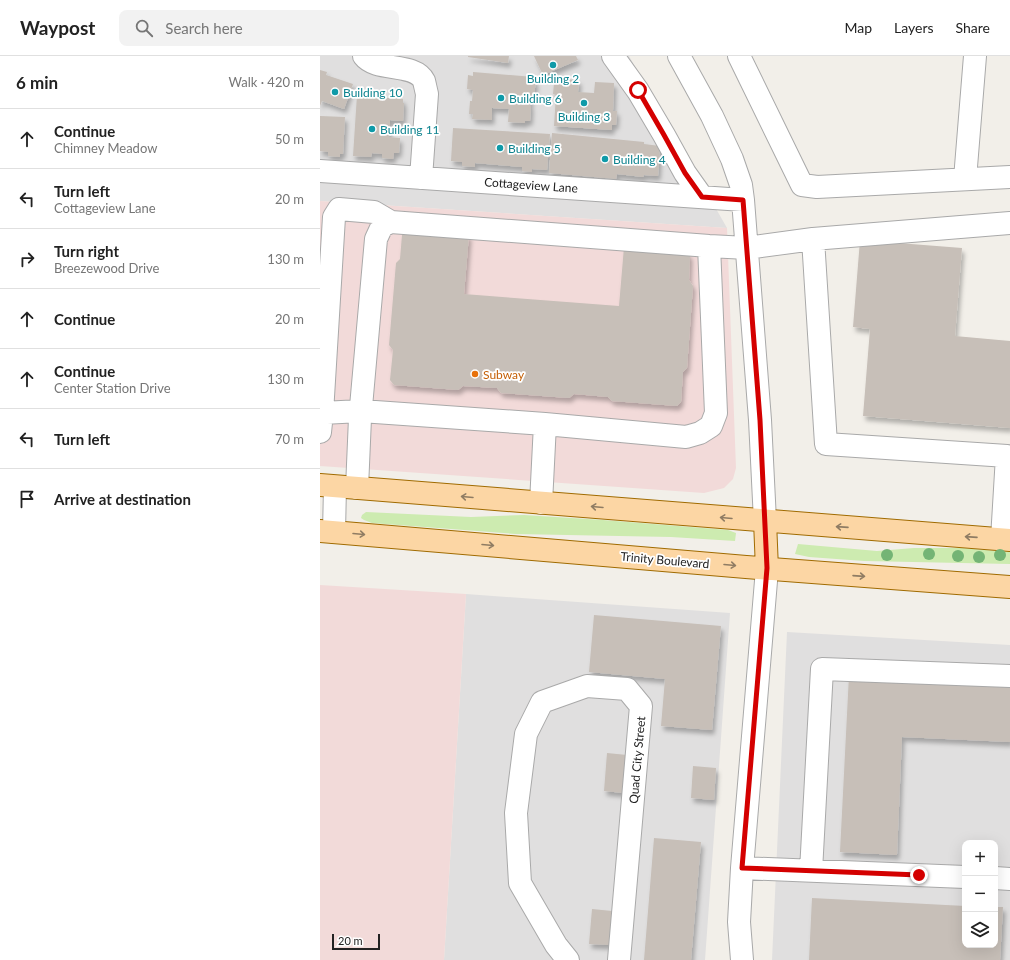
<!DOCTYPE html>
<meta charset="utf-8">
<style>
:root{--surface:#fff;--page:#f2f2f2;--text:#222;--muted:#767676;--line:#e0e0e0}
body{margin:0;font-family:Lato,sans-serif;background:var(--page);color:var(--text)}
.controls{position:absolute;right:12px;bottom:12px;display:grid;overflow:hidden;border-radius:8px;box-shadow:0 4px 16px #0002}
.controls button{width:36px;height:36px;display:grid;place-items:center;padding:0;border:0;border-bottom:1px solid var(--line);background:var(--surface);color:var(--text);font:20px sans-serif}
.scale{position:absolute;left:12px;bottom:10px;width:48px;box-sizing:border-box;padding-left:4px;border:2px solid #222;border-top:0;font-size:11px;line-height:14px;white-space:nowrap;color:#222;-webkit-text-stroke:3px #fff;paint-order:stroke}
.stop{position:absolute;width:12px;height:12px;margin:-9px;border:3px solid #d40000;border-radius:50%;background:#fff}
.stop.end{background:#d40000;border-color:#fff;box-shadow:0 1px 4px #0008}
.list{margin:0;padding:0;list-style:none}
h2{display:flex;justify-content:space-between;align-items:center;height:52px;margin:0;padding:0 16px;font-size:17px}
h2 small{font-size:13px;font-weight:400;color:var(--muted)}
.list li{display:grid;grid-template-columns:26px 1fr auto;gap:12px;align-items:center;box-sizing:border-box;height:60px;padding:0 16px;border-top:1px solid var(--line)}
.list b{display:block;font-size:15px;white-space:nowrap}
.list p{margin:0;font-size:13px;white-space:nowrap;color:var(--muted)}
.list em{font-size:13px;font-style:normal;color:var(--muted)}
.icon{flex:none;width:22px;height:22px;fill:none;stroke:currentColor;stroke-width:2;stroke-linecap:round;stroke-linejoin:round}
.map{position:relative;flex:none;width:690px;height:904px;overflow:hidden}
header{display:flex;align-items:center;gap:24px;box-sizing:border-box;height:56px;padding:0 20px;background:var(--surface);border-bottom:1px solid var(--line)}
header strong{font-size:19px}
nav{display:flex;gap:22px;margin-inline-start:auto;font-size:14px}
.search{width:280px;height:36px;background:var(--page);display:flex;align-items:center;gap:10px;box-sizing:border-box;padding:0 14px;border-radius:8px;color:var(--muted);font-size:15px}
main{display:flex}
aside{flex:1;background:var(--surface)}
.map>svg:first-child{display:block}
</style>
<header>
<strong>Waypost</strong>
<div class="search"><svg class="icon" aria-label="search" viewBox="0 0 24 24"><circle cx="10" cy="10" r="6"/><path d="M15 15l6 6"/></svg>Search here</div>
<nav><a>Map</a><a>Layers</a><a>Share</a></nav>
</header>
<main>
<aside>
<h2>6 min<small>Walk · 420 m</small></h2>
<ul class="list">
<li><svg class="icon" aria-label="ahead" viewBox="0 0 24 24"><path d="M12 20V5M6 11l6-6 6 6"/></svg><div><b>Continue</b><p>Chimney Meadow</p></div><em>50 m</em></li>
<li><svg class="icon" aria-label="left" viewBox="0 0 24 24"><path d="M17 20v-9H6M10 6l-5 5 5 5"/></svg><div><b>Turn left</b><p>Cottageview Lane</p></div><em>20 m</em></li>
<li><svg class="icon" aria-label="right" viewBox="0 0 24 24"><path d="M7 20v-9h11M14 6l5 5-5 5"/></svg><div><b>Turn right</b><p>Breezewood Drive</p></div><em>130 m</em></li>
<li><svg class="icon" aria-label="ahead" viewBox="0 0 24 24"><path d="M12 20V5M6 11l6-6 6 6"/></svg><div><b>Continue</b></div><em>20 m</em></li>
<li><svg class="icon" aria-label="ahead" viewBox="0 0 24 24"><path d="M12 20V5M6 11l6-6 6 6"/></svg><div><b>Continue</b><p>Center Station Drive</p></div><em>130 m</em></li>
<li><svg class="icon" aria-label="left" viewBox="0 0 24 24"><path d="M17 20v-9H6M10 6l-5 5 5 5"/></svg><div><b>Turn left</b></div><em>70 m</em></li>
<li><svg class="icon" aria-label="arrive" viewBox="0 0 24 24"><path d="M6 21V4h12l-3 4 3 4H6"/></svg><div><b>Arrive at destination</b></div></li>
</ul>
</aside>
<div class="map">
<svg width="690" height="904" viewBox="0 0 690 904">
<defs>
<filter id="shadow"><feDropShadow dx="2.5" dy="4.5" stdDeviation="2" flood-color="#0004"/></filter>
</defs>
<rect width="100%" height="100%" fill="#f2efe9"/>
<path fill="#e0dfdf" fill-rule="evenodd" d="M0,0H309L407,172L0,145Z
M146,538L410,557L385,904H124Z
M467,576L690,589V904H452ZM645,787H675V889H645Z"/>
<path fill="#f2dad9" d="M0,145L407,172L416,412L413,423L404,432L384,437L0,410Z
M0,529L146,538L124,904H0Z"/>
<path fill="#cdebb0" d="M46,456L151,461L204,459L283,464L408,474L416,477L415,485L351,481L195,478L52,467L44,464L41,462L42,459Z
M478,488L557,495L594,492H643L690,496V508L544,505L489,501L475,498Z"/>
<path fill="#c7bfb8" filter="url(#shadow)" d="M148,0H189L188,7L148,1Z
M214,0H256L258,4L223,19Z
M0,14L7,16L6,19L33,28L24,53L2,45L0,50Z
M153,16L214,21L213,25H216L214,39H211L210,50H211L210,65H205V67L188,66L189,53L172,52V64L152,63L153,58H149L150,45H152L153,34L147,33L148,19L153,20Z
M239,23L259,24L258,36L274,37L275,26L294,27L293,55H297L296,69H292V74L234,70L236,39L233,38L234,27H239Z
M42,36L56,37V41L83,43V47H84L83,65L70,64L69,81L80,82L79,97H74L73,103L62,102V98L52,97L51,101L33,100L37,39H41Z
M0,60L25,61L23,98H20V101L8,100V96L0,95Z
M133,72L230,78L227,114L212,113V116L202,115V111L155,107V111L142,110V106L131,105Z
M232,77L324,86V88L340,90L338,120L324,119L323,121L297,118L296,123L229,117Z
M86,174L149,179L144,238L299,250L304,191L366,195L370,200L369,224L373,230L367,312L363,316L361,346L357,350L292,345L288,341L254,338L249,342L181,337L177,332L143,330L138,334L74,329L70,324L73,294L69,289L76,207L80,203L82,179Z
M540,184L642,192L635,280L690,285V372L543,360L550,273L533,271Z
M274,559L401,570L392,674L341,670L345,623L269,616Z
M529,619L690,627V686L582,681L577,799L520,796Z
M287,697L307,699L304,737L284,735Z
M373,710L396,712L394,744L371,742Z
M334,782L381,786L371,904H324Z
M492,842L645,850V889H675V851H683L680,904H489Z
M272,853L292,855L290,889L269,888Z"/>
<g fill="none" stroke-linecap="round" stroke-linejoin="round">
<defs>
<path id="minor" d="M44,0C56,16 95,6 104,25C105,29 106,34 107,38L101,122
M293,0L318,35L344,79L365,117L382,141
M359,0L392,60L412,103L421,129L423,144L440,364L445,465
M419,0L482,129L497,131L690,121
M0,115L423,144
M645,123L655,0
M71,166L54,156L19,153L14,161L2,357L41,355L225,368L366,381L380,377L391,370L396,357L389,190
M493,183L690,167
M0,356L2,357L0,376
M37,432L40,362L56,183L62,170L71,166L389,190L427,192L493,183L506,388L687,400L682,483
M221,447L225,368
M14,476L15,431
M422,812L645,821
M491,815L502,613L690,620
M675,822L690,823
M248,904L236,889L200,827L196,757L206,678L222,646L267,630L307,633L321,650L299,904
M422,904L419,866L422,812L447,513"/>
<path id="major" d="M0,429L690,484
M445,465L447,513
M0,475L426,511L690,531"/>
</defs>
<use href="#minor" stroke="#a9a9a9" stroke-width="24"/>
<use href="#major" stroke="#a06b00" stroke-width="24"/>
<use href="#minor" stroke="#fff" stroke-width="22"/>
<use href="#major" stroke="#fcd6a4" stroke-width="22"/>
</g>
<g fill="#74b475">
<circle cx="609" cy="498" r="6"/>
<circle cx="567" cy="499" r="6"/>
<circle cx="680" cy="499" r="6"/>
<circle cx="638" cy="500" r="6"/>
<circle cx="659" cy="501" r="6"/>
</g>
<defs><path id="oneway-shaft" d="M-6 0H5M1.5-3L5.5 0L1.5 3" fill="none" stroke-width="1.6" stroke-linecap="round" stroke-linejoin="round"/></defs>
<g stroke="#8f7c63">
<use href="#oneway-shaft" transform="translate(147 441) rotate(-175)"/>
<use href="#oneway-shaft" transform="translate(277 451) rotate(-175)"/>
<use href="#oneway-shaft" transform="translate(406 462) rotate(-175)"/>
<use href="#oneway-shaft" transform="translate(522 471) rotate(-176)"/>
<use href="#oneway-shaft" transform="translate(39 478) rotate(5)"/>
<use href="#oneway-shaft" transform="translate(651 481) rotate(-176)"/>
<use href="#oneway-shaft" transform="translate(168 489) rotate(5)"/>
<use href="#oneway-shaft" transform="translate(410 509) rotate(5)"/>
<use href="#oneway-shaft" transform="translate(539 520) rotate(4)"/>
</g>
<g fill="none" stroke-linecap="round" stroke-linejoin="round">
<path stroke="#d40000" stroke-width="5" d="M318,34L344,79L365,117L382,141L423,144L440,364L447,512L422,812L599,819"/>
</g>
<g fill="#0f9aa8" stroke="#fff" stroke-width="1.5">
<circle cx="233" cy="9" r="4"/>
<circle cx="15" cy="36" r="4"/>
<circle cx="181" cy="42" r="4"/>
<circle cx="264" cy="47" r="4"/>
<circle cx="52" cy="73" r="4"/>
<circle cx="180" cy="92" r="4"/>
<circle cx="285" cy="103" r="4"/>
</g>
<circle fill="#e8710a" stroke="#fff" stroke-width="1.5" cx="155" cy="318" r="4"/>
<g text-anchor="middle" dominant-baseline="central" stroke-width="3.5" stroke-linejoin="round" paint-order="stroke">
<g font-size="12" fill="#0d838f" stroke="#fff" text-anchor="start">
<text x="233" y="22" text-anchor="middle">Building 2</text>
<text x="23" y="36">Building 10</text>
<text x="189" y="42">Building 6</text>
<text x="264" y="60" text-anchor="middle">Building 3</text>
<text x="60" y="73">Building 11</text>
<text x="188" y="92">Building 5</text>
<text x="293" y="103">Building 4</text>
</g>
<g font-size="12" fill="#222" stroke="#fff">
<text transform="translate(211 129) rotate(4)">Cottageview Lane</text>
<text transform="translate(345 504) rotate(5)">Trinity Boulevard</text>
<text transform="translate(317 704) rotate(-85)">Quad City Street</text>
</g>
<g font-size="12" fill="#c56008" stroke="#fff" text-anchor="start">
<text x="163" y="318">Subway</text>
</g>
</g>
</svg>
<div class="controls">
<button>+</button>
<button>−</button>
<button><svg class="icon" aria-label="layers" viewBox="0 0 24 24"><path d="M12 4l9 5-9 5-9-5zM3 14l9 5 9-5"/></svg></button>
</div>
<div class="scale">20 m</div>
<div class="stop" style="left:318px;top:34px"></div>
<div class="stop end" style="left:599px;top:819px"></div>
</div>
</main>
